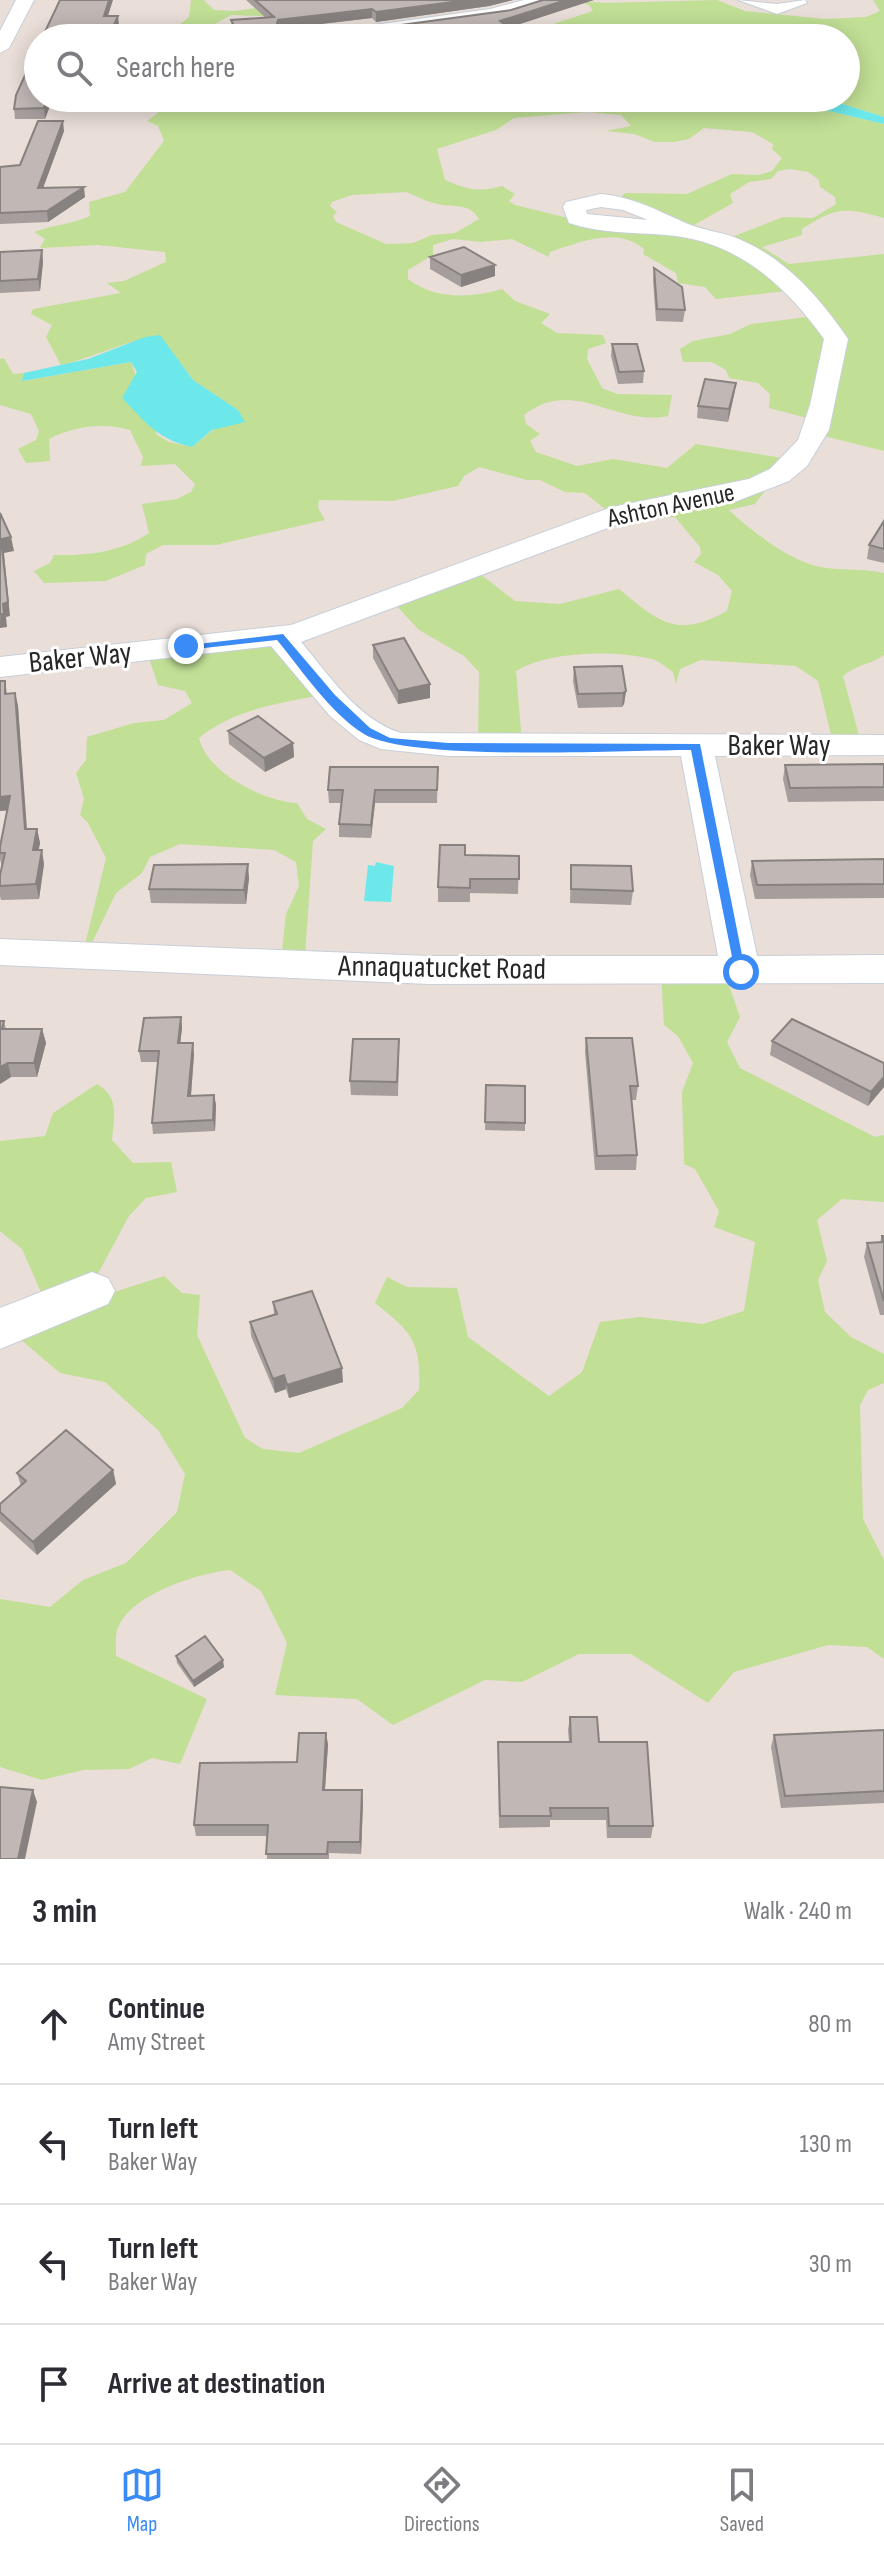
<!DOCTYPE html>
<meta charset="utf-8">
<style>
:root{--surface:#fff;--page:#f7f7f7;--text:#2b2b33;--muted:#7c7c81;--line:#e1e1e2;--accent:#3a8bf5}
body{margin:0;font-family:"Sofia Sans Condensed",sans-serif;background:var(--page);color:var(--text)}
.stop{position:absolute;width:24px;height:24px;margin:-18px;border:6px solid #3a8bf5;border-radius:50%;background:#fff}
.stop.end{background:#3a8bf5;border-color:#fff;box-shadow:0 2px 8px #0008}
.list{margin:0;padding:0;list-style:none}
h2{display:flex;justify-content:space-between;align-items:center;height:104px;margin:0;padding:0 32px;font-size:34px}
h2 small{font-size:26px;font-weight:400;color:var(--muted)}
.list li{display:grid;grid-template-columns:52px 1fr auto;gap:24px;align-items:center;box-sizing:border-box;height:120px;padding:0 32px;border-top:2px solid var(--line)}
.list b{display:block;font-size:30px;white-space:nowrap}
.list p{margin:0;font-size:26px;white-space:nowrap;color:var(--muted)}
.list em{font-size:26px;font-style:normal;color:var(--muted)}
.icon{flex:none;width:44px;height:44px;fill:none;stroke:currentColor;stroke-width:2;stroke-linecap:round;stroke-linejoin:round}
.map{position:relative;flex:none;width:884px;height:1859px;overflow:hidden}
.search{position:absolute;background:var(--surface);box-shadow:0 4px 20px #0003;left:24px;right:24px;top:24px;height:88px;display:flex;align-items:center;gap:20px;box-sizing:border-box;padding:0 28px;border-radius:44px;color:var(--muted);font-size:30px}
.sheet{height:584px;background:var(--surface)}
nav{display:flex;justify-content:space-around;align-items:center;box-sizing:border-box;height:112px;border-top:2px solid var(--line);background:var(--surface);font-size:22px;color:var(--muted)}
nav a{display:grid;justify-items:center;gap:4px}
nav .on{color:var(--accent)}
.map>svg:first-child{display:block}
</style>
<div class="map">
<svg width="884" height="1859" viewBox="0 0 884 1859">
<rect width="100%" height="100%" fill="#e9ded8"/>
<path fill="#c1df95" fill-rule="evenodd" d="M191,0H204L214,10L236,11L312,0L265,16L231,15L209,27L212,38H116V34L109,32L174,29L189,17Z
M573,0L604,3L717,0L745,11L825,19L866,17L880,11L873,0H884V117L823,98H846V38H472L519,34L536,28V24H553L593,11L589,5Z
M109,98H774L884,124V218C845,207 836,207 802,229V235L762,247L789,264L884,254V451L816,434L815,420L769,408L770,394L758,383L729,378L726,370L712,362H683L680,349L693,341L730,334L751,324L815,316L794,290L716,299L705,287L678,283L676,273L643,254L644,249C617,226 580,242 550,252L549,257L512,239L481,242L453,239L433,245V255L408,270V279C435,300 471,298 502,289L515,301L550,314L541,323L557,333L603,335L606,343L588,349L587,359L602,388L617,394L672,395L668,416C615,427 574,376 524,415L526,424L540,434L530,441L536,452L577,466L613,459L667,468L696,444L789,459L755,504L729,510C751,531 790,561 820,567C842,571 862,568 884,573V655C870,665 857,664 843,676L861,743H833L818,681L796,666L701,660L680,669L676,684L673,672C667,668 659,661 652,659C615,650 549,651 516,671L522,744H478L479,672L464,656L419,630L393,602L475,570L515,601L560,604L619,589C659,622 676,639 727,611L732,591L718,575L694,562L701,554L700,547L675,517L621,522L585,493L565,492L540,480H527L479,467L464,476L458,486L393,501L319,500L318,508L325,520L216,545H163L146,554L145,565L106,581L44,583L34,571L50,563L54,555C88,556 121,552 149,533L142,504L177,499L191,492L195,484L175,464L141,466L143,457L130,430C104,422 73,426 49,439L50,461L26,463L18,449L36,440L39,431L31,414L0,405V359L4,358L13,374L24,373L23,381L131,362L157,435L169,442L192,447L238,410L193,380L160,336C131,338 93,358 61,365L46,337L52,325L31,314L33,309L121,293L107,283L124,281L166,262L165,252L98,245L40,248L45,239L34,232C52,225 72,224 90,216L89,202L125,192L164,141L158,126L147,121L158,113L156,110ZM587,112L621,115L631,126L606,131L634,134L655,142H674L689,139L704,128L752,132L773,144L772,149L782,158L772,171L759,175L732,174L687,194L625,193L620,198L667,218L613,229L515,205L509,201L515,194L502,186C480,193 465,189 445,180L437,149L496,130L514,118ZM790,169L808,172L819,180L820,187L835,197L836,204L813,218L783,217L732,237L694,225L733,203L730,194L749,182L771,179L778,171ZM406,192C416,196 427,202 438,204C454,208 469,202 479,219L455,233L432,235L413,243L386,244L336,222L333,216L337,212L330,206L332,202L352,195Z
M261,637L327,694C282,703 235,708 199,738C207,773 263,801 297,803L307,819L326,829L313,841L305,955L281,961L286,914L299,886L296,862L274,850L180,844L150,857L142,873L116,893L88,951L83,953L106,858L88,823L80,815L84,799L76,773L86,760L87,737L134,723L164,720L192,703L185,691L158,685L147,652Z
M724,971L740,1017L727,1042L740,1068L875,1137L884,1135V1202L842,1199L817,1220L827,1261L818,1280L825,1312L851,1337L884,1354V1383L868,1390L860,1405L863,1519L884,1560V1659L867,1647L828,1645L734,1672L708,1703L631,1654H579L522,1682L485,1680L393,1725L357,1699L275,1695L287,1643L261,1591L230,1570C198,1573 127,1595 117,1631C115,1638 116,1649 116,1656L207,1699L180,1764L152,1758L129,1769L83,1770L42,1780L0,1767V1599L50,1607L83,1580L126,1563L177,1512L185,1474L158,1430L105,1382L60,1373L6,1327L47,1306L22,1249L0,1231V1141L45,1136L53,1113L97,1084C120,1098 114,1115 112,1140L133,1163L171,1162L177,1192L146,1198L129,1216L89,1290L99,1297L164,1276L182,1293L200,1295L197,1335L245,1438L263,1449L299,1453L402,1408L419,1390C421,1342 413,1333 375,1303L387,1277L407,1287L457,1288L468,1337L549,1396L582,1372L600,1322L640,1317L703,1324L744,1311L755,1242L714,1227L719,1211L695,1169L684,1164L682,1092L693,1063L678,1036L664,1025L661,972Z"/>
<path fill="#6ce8ea" d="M774,98H823L884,117V124Z
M160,335L193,380L238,410L245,422L212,430L192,447C159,440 145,422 122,398L137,372L131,362L22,381L24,373L88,359L145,337Z
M376,862L394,866L391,902L364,901L368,865L375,866Z"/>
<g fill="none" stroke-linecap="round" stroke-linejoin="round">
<defs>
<path id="minor" d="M16,0H34L9,48L0,53V31Z
M524,0H553C528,24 348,38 307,38L316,33L490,9Z
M738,0L777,4L805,0L807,3L777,14Z
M601,194C634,197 658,211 688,224C705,231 724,232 741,240C787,260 820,298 848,339L829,430L807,466L789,481L737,501L632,519L301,642C329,675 358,720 401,733L884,735V755L715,756L757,956L884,955V983L429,984L0,965V939L429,956H718L681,756H448L381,749L359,740L330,716L271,646L0,677V657L291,625L612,507L749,479L770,469L798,440L810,405L824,339C785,284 735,240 666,235C633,232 601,234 569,223L563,207L566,202ZM601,207L623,210L648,220L587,214L586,210Z
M92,1272L108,1278L115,1291L108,1304L0,1349V1308Z"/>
</defs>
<use href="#minor" stroke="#c7cfd9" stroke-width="2"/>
<use href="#minor" fill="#fff" fill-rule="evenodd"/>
</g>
<path fill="#a69e9c" d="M246,0H513L489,6L376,22L372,18L278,29L276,38H236L232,30L231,20L266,18Z
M539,2L505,29V34L478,38H397L394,36V26L511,10Z
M53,98L45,119H15L14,109Z
M64,131L43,188L85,197L48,222L0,224V167L20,165Z
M42,250L43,262L40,291L0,293V252Z
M430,257L495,265V276L461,287L430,269Z
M654,268L685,310L683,322L656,321L653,280Z
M612,344L644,371L643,383L618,384L611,356Z
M736,383L734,395L728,422L697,418L698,406Z
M884,521V563L867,559L869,545Z
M373,645L430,684V698L398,704L373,658Z
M574,667L626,691L624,704L622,707L578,708L573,681Z
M0,681H5L7,693H15L18,706L26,829H37L40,843L38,850L44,864L39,899L1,900L0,896V875L2,867L0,859V847L7,810L0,811Z
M228,731L293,743L294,757L265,772L229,744Z
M884,764V801L788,802L783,779L785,765Z
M438,767L437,803H375L371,838L339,837V824L341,803H329L328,790Z
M465,855L519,856L518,894L470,893V902H438V887Z
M884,859V898L755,899L750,875L752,861Z
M571,865L633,891L631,905L570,903Z
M249,878L246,904L151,903L149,889Z
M181,1017L182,1028L180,1043L194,1054L191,1096L214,1095L216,1105L215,1131L153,1134L152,1123L158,1062H141L139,1051Z
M0,1021H4L6,1029H42L46,1043L37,1077H11L0,1084Z
M586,1038L638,1086L636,1100H632L637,1155L636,1170H595L585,1052Z
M772,1041L884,1063V1087L868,1106L770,1055Z
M399,1053L398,1096L351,1095L350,1081Z
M486,1085L525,1086V1131L485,1130Z
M882,1236H884V1315H880L864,1257L867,1243L880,1242Z
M273,1302L343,1382L289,1398L286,1389L275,1393L251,1336L250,1322L274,1314Z
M113,1470L116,1484L37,1555L0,1521V1504L21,1486L17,1473Z
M176,1656L224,1667L194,1687L177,1663Z
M570,1717L599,1742L653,1826L651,1838H607L606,1820H550V1827L499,1828L498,1742H569L568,1730Z
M884,1730V1803L781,1808L771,1747L774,1735Z
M326,1733L328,1745L325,1790L363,1802L361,1854L329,1853V1859H267V1836H196L194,1825L297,1762Z"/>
<path fill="#87817f" d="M109,0H113L105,25L104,16Z
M468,0H513L489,6L376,22V12Z
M566,0H594L505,29V34L478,38H437V35Z
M372,9V18L278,29L276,38H273L278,20Z
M118,16L119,25L113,38H108Z
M47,98H53L45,119L44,108Z
M63,121L64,131L39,199L38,188Z
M84,187L85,197L48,222L47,211Z
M42,250L43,262L40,291L38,279Z
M495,265V276L461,287V275Z
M736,383L734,395L728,422L729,409Z
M11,537L14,551L4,553L10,616L6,617L7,627L0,628L1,539Z
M430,684V698L398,704V691Z
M626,691L624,704L622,707L623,693Z
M15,693L18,706L28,843L25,829Z
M293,743L294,757L265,772L264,758Z
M375,790V803L371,838V825Z
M10,796L13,810L0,811V797Z
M37,829L40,843L36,865L33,850Z
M42,850L44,864L39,899L36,884Z
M248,864L249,878L246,904L244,890Z
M181,1017L182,1028L179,1054L178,1043Z
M42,1029L46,1043L37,1077L34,1063Z
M193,1043L194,1054L190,1107L188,1096Z
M8,1063L11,1077L0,1084V1067Z
M884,1077V1087L868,1106L871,1092Z
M214,1095L216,1105L215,1131L213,1120Z
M342,1368L343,1382L289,1398L287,1385Z
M284,1375L286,1389L275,1393L273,1379Z
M113,1470L116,1484L37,1555L33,1542Z
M223,1660L224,1667L194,1687L193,1681Z
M326,1733L328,1745L324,1802L323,1790Z
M33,1790L37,1802L25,1859H18Z
M362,1790L363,1802L361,1854L360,1842Z"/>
<path fill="#c1b8b5" stroke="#87817f" stroke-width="2" d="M60,0H109L104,16H118L108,38H42Z
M255,0H468L376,12L372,9L278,20L273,38H240L231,20L274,17Z
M543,0H566L500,21L505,25L437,35L429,30L400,31L394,26L511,10Z
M38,47V98H47L44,108L14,109L16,95Z
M38,121H63L38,188L84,187L47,211L0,213V167L20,165Z
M464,247L495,265L461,275L430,257Z
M42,250L38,279L0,281V252Z
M654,268L682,287L685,310L657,309Z
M612,344H637L644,371L619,372Z
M705,379L736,383L729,409L698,406Z
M0,513L11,537L1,539L8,602L3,604L4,614H0Z
M884,521V549L869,545Z
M404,638L430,684L398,691L373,645Z
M622,666L626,691L623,693L578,694L574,667Z
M0,681H5V694L15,693L25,829H37L33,850H42L36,884L0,886V875L5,853H0V847L10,796L0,797Z
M258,716L293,743L264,758L228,731Z
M884,764V787L790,788L785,765Z
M330,767H438L437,790H375L371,825L339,824L343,790H328Z
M440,845H465V855L519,856V879H470V888L438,887Z
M884,859V884L757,885L752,861Z
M248,864L244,890L149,889L154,865Z
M571,865L631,866L633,891L571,889Z
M181,1017L178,1043H193L188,1096L214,1095L213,1120L152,1123L159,1051H139L144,1018Z
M792,1019L884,1063V1077L871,1092L772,1041Z
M0,1021H4L2,1029H42L34,1063H8L0,1067Z
M586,1038H632L638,1086H630L637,1155L597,1156Z
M353,1039H399L397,1082L350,1081Z
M486,1085L525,1086V1123L485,1122Z
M882,1236H884V1301L867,1243L883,1242Z
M312,1291L342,1368L287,1385L284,1375L273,1379L250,1322L277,1314L273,1302Z
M66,1430L113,1470L33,1542L0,1512V1504L26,1481L17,1473Z
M205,1636L223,1660L193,1681L176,1656Z
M570,1717H597L599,1742H647L653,1826H609L608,1808H550L551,1816H500L498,1742H571Z
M884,1730V1791L785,1796L774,1735Z
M299,1733H326L323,1790H362L360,1842H328L327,1854H266L268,1825H194L200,1763L297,1762Z
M0,1787L33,1790L18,1859H0Z"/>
<path fill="#3a8bf5" d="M283,634L335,695L370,728L390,738L448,743L700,744L746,975L735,972L691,750C626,750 410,762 364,734C329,712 302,670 277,640L186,650L181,646Z"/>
<g text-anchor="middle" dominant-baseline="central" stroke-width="6" stroke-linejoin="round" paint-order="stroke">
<g font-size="26" fill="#272727" stroke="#fff">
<text transform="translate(671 506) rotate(-12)">Ashton Avenue</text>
</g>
<g font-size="30" fill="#272727" stroke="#fff">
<text transform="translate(80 658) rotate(-6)">Baker Way</text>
<text x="779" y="746">Baker Way</text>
<text transform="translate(442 968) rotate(1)">Annaquatucket Road</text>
</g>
</g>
</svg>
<div class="stop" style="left:741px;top:972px"></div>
<div class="stop end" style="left:186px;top:646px"></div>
<div class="search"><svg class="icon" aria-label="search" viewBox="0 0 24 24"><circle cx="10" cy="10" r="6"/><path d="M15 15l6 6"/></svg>Search here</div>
</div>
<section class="sheet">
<h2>3 min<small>Walk · 240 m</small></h2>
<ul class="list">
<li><svg class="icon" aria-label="ahead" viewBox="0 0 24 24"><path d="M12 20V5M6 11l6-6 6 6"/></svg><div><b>Continue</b><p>Amy Street</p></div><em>80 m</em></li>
<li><svg class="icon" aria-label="left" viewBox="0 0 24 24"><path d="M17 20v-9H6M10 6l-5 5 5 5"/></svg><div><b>Turn left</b><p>Baker Way</p></div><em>130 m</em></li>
<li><svg class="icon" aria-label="left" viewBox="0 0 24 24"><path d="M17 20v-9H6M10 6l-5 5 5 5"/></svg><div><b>Turn left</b><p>Baker Way</p></div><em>30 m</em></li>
<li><svg class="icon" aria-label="arrive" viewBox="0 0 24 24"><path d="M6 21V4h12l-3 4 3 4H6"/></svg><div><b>Arrive at destination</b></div></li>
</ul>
</section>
<nav>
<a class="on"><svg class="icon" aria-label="map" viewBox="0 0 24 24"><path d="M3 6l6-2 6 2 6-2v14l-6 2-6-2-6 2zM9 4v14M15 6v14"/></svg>Map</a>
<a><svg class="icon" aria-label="directions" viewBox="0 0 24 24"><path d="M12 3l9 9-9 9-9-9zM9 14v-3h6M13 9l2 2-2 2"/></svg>Directions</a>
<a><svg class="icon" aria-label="saved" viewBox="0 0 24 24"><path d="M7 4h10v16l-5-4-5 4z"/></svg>Saved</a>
</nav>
